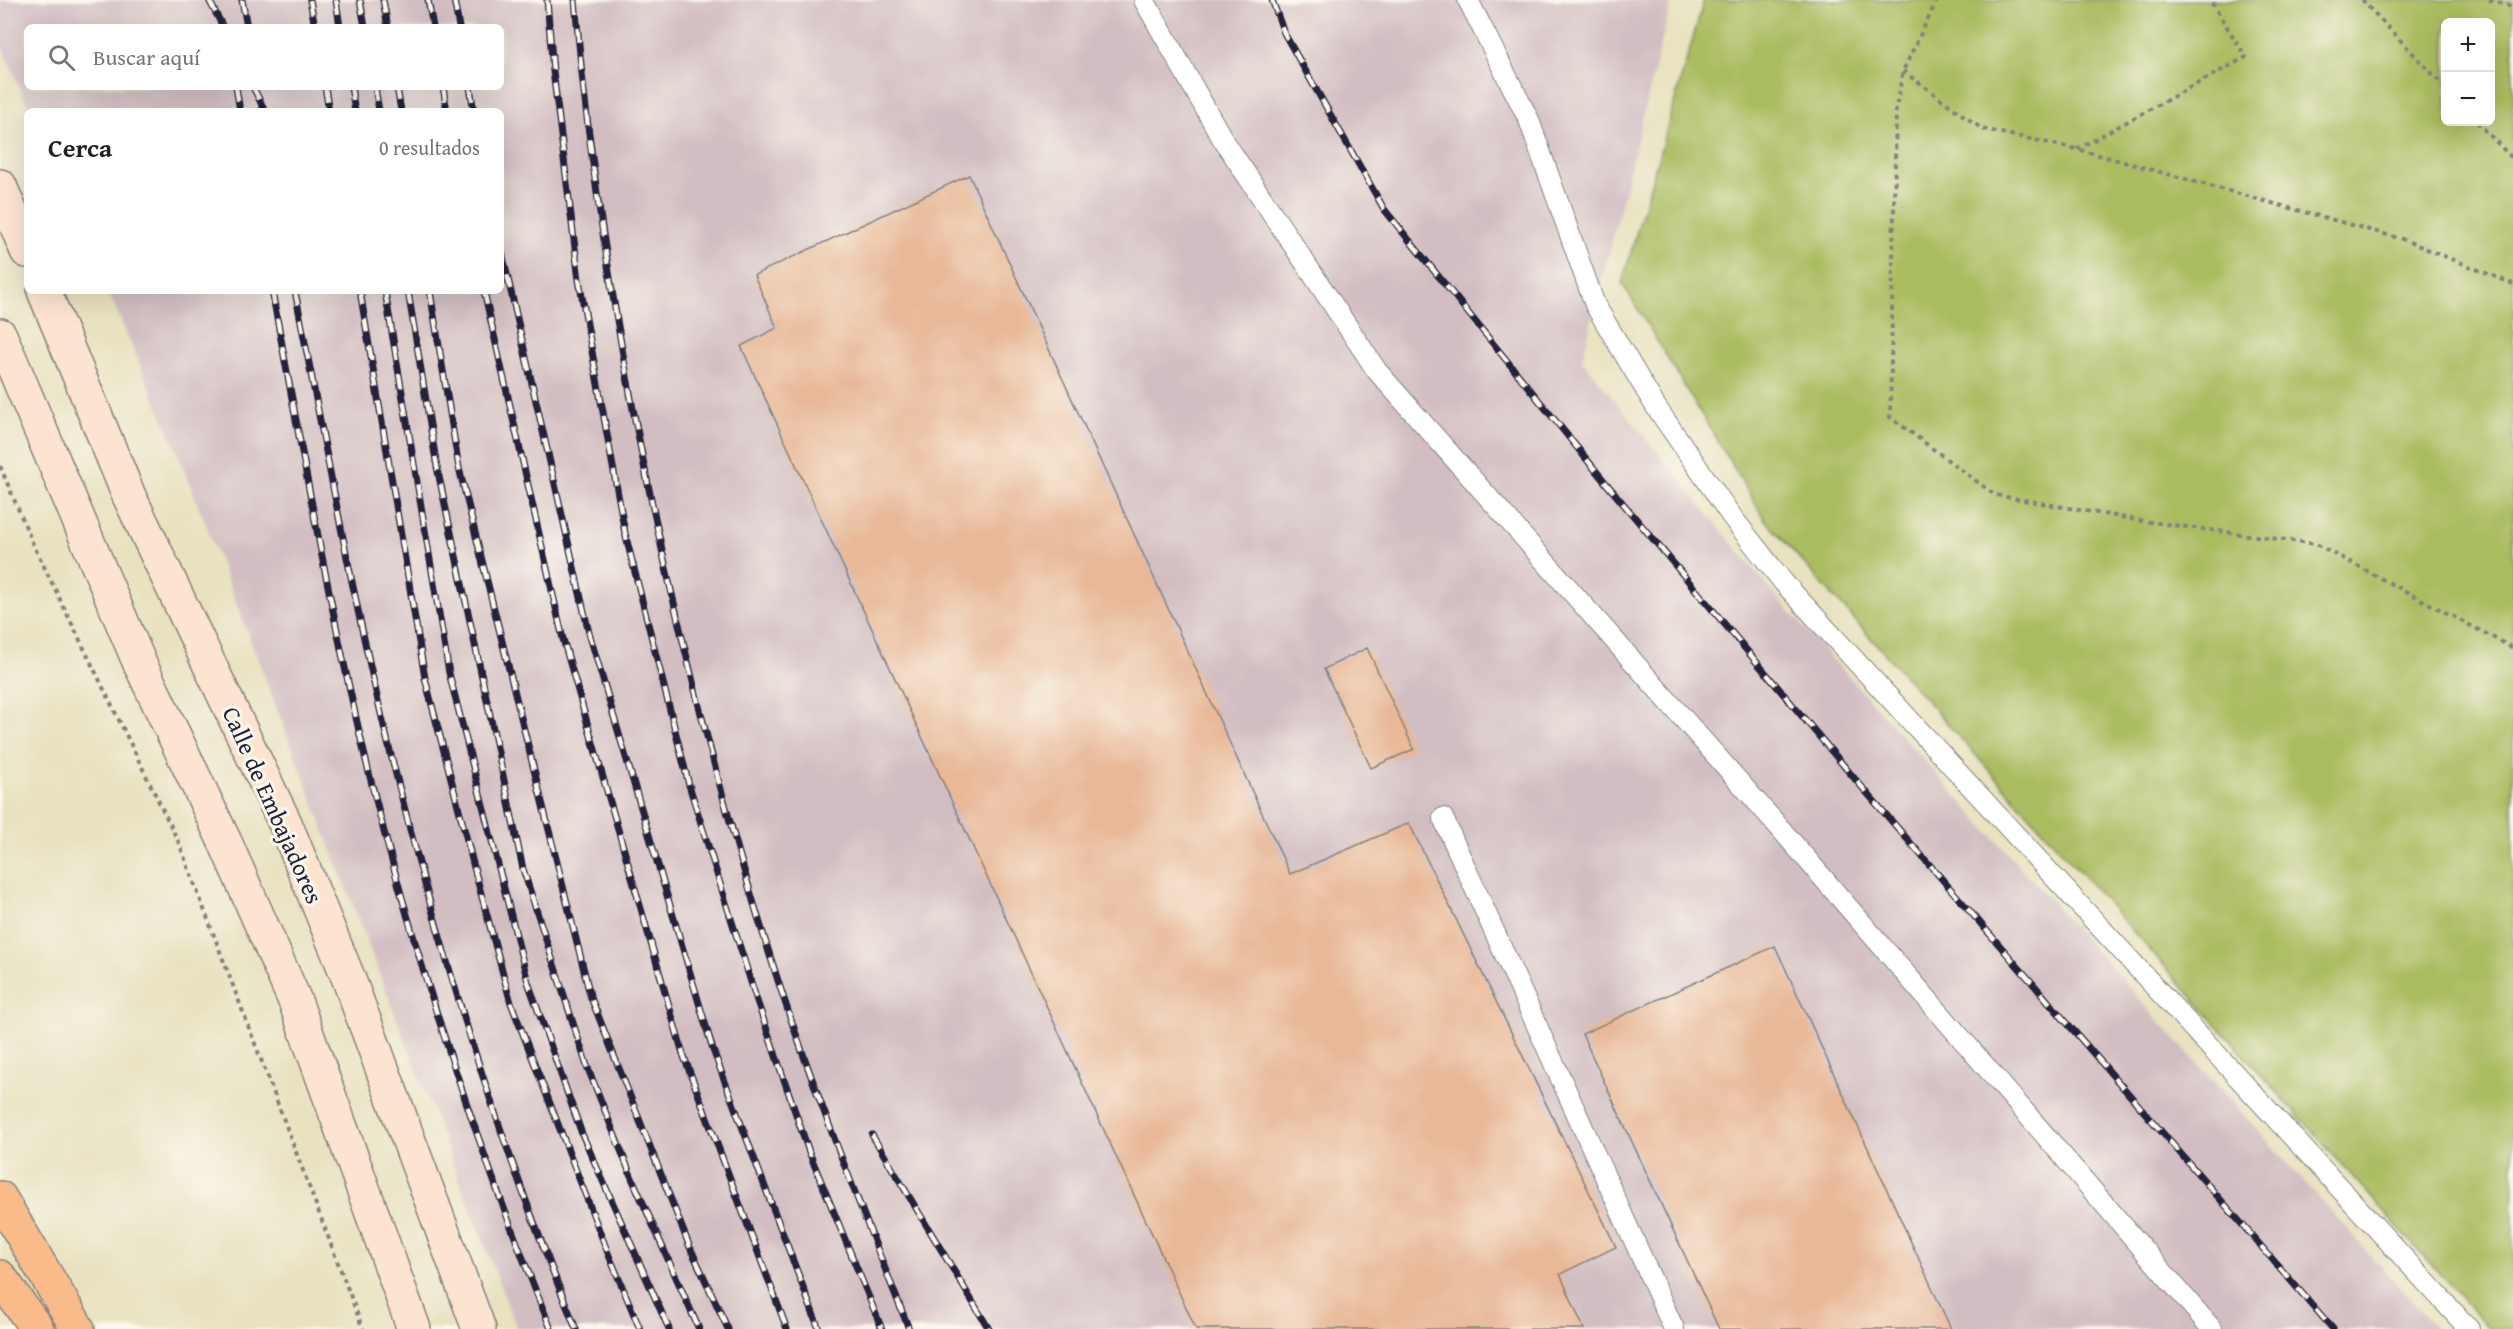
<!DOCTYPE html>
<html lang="es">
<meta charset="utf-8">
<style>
:root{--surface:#fff;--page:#f6f6f6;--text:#222;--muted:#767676;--line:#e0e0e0}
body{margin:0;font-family:"Gentium Book Plus",serif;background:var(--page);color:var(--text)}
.controls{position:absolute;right:18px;top:18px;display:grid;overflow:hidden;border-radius:9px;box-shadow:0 6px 24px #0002}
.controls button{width:54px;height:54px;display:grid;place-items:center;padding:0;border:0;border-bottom:2px solid var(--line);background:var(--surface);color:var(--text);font:30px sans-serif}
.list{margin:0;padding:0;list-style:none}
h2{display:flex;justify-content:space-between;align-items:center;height:78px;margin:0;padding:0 24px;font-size:26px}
h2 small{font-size:20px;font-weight:400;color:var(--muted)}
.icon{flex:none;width:33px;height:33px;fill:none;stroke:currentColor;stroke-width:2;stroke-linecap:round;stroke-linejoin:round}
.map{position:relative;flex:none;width:2513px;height:1329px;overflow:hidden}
.search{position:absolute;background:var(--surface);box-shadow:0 6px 24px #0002;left:24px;top:24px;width:480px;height:66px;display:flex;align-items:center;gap:15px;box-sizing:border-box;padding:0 21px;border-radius:9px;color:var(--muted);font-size:22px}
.panel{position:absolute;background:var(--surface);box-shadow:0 6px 24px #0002;left:24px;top:108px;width:480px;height:186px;border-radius:9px}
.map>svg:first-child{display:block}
</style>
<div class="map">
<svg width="2513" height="1329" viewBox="0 0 2513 1329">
<rect width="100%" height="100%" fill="#fbf7ec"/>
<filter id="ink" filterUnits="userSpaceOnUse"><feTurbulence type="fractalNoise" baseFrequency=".0167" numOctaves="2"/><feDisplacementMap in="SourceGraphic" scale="12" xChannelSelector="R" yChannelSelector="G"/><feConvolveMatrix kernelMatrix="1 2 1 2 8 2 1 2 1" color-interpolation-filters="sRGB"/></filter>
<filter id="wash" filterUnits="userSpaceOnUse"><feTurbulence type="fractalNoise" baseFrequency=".008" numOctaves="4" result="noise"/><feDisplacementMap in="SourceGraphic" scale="24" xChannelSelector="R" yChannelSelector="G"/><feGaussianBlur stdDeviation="1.35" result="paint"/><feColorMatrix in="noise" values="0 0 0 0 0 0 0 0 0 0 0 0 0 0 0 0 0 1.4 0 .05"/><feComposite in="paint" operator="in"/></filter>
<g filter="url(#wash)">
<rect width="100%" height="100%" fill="#e8e2c0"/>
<path fill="#d2bec2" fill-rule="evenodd" d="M0,0H1672L1582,360L1773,593L2437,1329H517L178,453L108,291H501V111H30L0,42ZM27,27H501V87H27Z"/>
<path fill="#aabc60" stroke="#666f4e" stroke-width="1.5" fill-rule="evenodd" d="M1704,0H2513V1329H2489L1766,521L1622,283ZM2446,22H2490V122H2446Z"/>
<g id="blocks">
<path fill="#e8b897" d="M969,175L1290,874L1409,823L1616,1247L1560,1274L1584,1329H1196L741,346L777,328L754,275Z
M1367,648L1414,749L1371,768L1324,669Z
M1775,946L1951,1329H1719L1582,1034Z"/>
</g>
</g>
<g filter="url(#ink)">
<use href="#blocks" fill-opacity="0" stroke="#85827e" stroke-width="1.5"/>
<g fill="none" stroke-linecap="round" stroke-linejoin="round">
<defs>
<path id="service" d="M1144,0L1222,138L1377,371L1779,827L2212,1329
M1468,0L1529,120L1595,305L1656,407L1732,517L1784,583L2469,1329
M1443,818L1674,1329"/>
<path id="secondary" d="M0,186L27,251
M44,291L129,496L285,823L348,977L479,1329
M0,335L140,664L225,842L295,1001L414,1329"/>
<path id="motorway" d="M0,1198L78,1329
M0,1277L37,1329"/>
</defs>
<use href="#service" stroke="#85827e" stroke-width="22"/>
<use href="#secondary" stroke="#85827e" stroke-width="36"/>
<use href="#motorway" stroke="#85827e" stroke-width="36"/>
<path stroke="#85827e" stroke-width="4" stroke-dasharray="4.5 4.5" stroke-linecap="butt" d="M1937,0L1903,71L1896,108L1890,417L1995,495L2143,521L2316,544L2513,648
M2362,0L2446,88
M2489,0L2513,7
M1903,71L1982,129L2077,149L2402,239L2513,284
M2477,122L2513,159
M2077,149L2246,57L2210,0
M0,466L33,544L179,843L363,1329"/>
<use href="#service" stroke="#fff" stroke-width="20"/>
<use href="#secondary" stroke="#fde4d1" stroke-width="33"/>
<use href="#motorway" stroke="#fabb8b" stroke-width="33"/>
<defs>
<path id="rail" d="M209,0L223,27
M242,0L247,27
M310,0L315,27
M336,0L340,27
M360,0L365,27
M383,0L388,27
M428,0L433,27
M454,0L459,27
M547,0L553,71L579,280L625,533L689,785L756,998L809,1152L882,1329
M575,0C586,136 607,270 632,404C670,603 719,800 782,993C820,1107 865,1218 909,1329
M1272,0L1284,33L1384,209L1605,482L1855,779L2333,1329
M236,87L240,111
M253,87L265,111
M325,87L329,111
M351,87L355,111
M375,87L379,111
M397,87L401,111
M443,87L447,111
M470,87L474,111
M501,248L589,633L713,1050L819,1329
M272,291C302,451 330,611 368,769C415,960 477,1147 551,1329
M295,291C326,449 354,607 393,763C441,956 500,1145 576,1329
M360,291L425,678L476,875L511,1003L608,1253L640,1329
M385,291L449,673L528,982L582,1134L669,1329
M408,291L437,467L523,869L587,1066L632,1178L699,1329
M430,291L459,468L590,995L689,1245L728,1329
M484,291L563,639L683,1054L787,1329
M872,1135L989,1329"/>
</defs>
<use href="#rail" stroke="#22223b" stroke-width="7"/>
<use href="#rail" stroke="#fbf7ec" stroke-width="4.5" stroke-dasharray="14" stroke-linecap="butt"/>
</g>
</g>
<g text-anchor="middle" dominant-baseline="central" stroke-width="6" stroke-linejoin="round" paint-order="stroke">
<g font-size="24" fill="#22223b" stroke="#fbf7ec">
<text transform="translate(273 805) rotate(66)">Calle de Embajadores</text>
</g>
</g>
</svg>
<div class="controls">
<button>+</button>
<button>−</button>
</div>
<div class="search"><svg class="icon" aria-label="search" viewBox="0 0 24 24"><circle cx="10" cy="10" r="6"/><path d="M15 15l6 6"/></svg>Buscar aquí</div>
<section class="panel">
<h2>Cerca<small>0 resultados</small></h2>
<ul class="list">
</ul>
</section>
</div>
